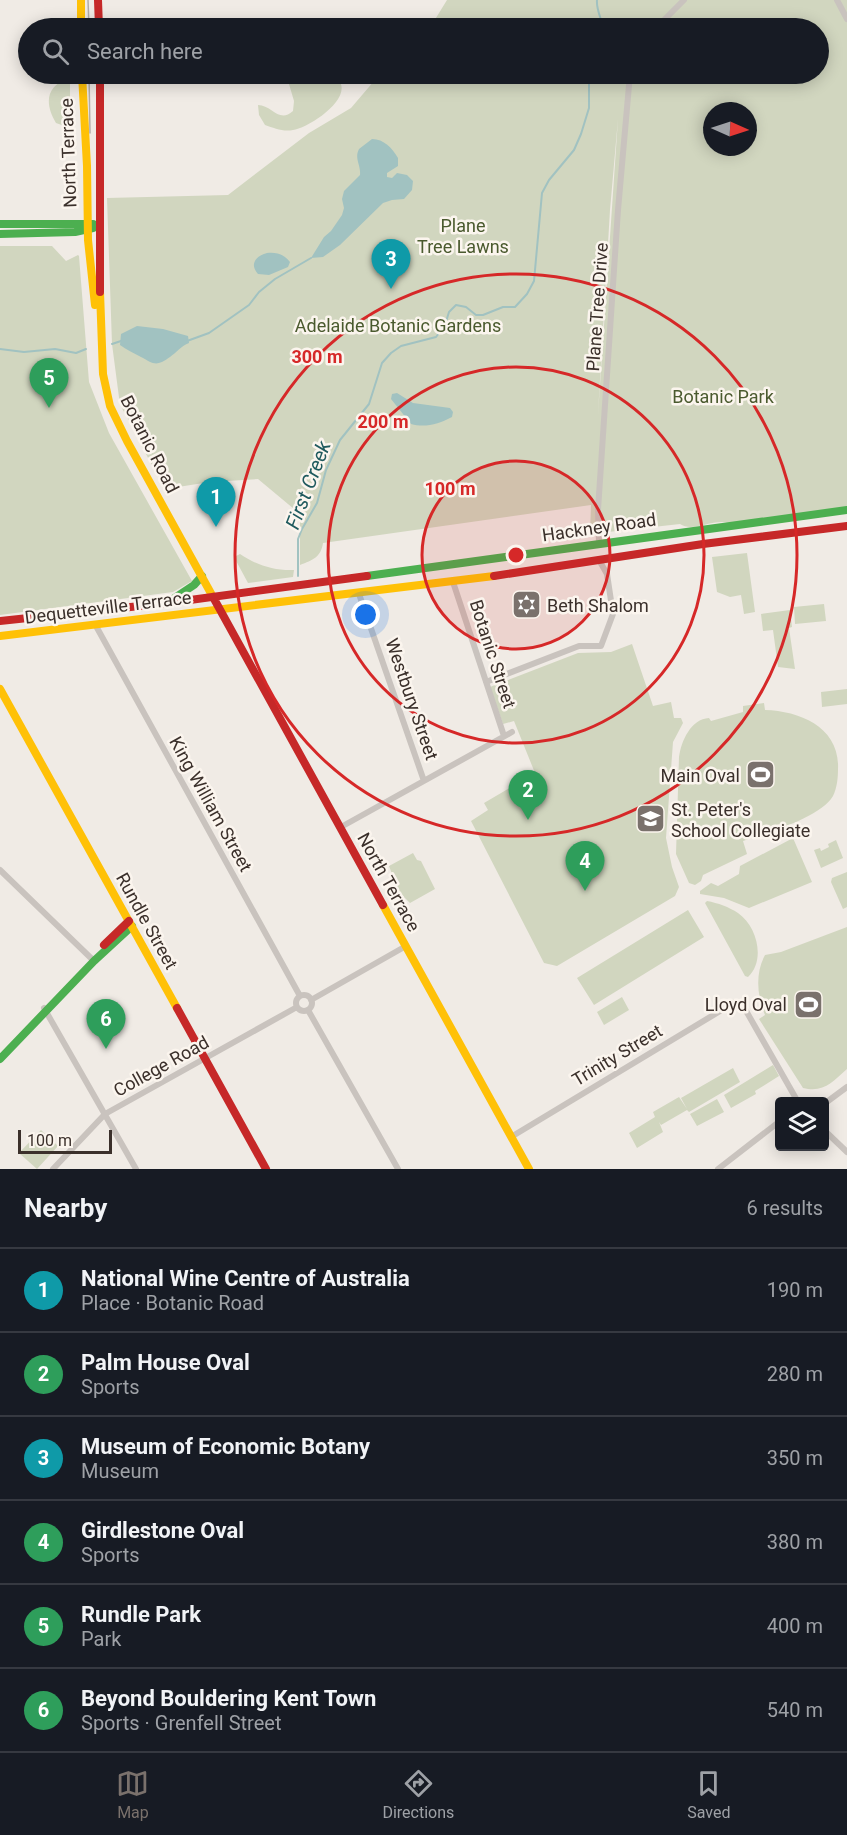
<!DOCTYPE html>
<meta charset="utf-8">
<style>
:root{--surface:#171b24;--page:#242831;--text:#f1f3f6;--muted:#9ea1a6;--line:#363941;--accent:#7a716c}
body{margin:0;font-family:Roboto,sans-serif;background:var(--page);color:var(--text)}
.controls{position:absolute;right:18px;bottom:18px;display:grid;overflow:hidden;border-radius:6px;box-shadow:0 3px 15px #0003}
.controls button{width:54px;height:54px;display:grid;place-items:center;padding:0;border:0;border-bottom:2px solid var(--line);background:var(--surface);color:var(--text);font:30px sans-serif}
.compass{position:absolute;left:703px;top:102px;width:54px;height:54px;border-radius:50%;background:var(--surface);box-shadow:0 3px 15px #0003;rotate:93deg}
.scale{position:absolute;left:18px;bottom:15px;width:94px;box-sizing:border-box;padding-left:6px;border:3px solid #3b302b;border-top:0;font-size:16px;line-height:21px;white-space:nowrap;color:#3b302b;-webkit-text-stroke:4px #fbf5ee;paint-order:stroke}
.you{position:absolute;left:366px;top:615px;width:21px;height:21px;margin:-15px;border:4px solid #fff;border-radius:50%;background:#1a73e8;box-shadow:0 0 0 9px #1a73e833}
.badge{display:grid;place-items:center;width:39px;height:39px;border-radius:50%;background:var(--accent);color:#fff;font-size:20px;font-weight:700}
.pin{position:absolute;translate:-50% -50px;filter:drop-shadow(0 2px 3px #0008)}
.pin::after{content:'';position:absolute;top:32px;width:21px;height:18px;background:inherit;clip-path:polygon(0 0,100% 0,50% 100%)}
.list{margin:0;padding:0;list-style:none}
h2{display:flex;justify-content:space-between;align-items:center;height:78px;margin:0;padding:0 24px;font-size:26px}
h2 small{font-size:20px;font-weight:400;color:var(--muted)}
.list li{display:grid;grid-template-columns:39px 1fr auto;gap:18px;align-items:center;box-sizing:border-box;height:84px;padding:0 24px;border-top:2px solid var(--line)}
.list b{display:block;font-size:22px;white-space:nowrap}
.list p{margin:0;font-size:20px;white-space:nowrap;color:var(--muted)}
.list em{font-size:20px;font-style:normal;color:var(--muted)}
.icon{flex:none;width:33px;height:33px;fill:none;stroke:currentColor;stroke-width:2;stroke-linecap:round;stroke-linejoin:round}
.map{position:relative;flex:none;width:847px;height:1169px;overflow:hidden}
.search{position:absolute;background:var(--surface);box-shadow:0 3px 15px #0003;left:18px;right:18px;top:18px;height:66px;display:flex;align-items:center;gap:15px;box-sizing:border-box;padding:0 21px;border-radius:33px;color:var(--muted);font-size:22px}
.sheet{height:582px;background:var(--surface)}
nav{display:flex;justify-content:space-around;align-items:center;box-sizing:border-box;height:84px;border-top:2px solid var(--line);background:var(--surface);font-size:16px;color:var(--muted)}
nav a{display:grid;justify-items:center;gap:3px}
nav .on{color:var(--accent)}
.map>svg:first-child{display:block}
</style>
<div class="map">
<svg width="847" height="1169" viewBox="0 0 847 1169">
<rect width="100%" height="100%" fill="#f0ebe5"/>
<path fill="#d1d6bf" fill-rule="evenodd" d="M447,0H847V507L729,523C713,518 693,533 680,524L590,534L591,505L323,543C321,557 313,560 300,565V514L258,479L210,482L165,489L140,443V439L120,405L112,344L107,198L228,195L309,133L351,108L380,74H818V28H418L419,27L431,26ZM712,111H748V147H712ZM618,119L598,414L610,210Z
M286,74H331C333,76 336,77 338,79C355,98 308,128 293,130C283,132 274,128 265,125L259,115L258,105C272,105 279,124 293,111L294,101Z
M70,78V128L56,123C44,103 46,85 70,78Z
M0,246H52L66,261L78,255L79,256L89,382L109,433L192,581L173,592L0,615Z
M747,553L755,612L744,614L741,595L730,597L717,592L712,557Z
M240,554C256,565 275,571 294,570L293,577L248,583L234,557Z
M824,604L826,621L795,624L794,607Z
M790,610L792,627L789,628L795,669L778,667L773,630L763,631L761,614Z
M632,644L653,706L671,702L674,718H681L683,723L673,742L666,838L672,867L679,887L675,896L557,966L544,963L471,821L488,810L484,803L535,773L514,721L503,724L490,687L578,653L611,652Z
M847,689V704L822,707L821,692Z
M764,703L765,710C801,711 840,728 838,769C838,778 837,788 833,796C820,818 766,833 743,841L747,854L703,875L701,881L695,885L689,883L676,854L679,757C681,741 691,719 709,718L711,721L743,712V706Z
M793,838L812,882L749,908L724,898L700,894V891L711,883L718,886L739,874L740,866Z
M836,840L843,858L821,868L814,850L820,848L821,851L829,847L828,844Z
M413,853L417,860L421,861L435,889L410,903L399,892L389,866Z
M847,872V907L843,909L831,882L832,878Z
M707,901C718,903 729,907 738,913C757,926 766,960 748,977L745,976L705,903Z
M688,910L704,937L594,1005L577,978Z
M847,927V1069C832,1082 824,1093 803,1088L759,1019L765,1015C757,996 755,973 765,955L781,952Z
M622,997L629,1010L604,1025L597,1012Z
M773,1065L779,1076L755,1091L756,1094L731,1108L724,1095Z
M733,1068L740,1082L689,1112L687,1110L661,1125L659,1122L663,1132L637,1148L629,1133L655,1117L653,1112L679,1097L687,1109L681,1098Z
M717,1099L724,1112L697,1126L690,1114Z
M41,1130L58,1146L37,1169L19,1153Z"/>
<path fill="#a1c2c1" d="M372,139C384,139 392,148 398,158V166L387,173V177L392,178L397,173L407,175L413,181L412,190L404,199L392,200L383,203L340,245L323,257L311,258L324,237L331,231L342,215L344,208L342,199L344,191L360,175C361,165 354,159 359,149Z
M267,253C276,252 284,254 290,262L288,267L269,275L258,274C249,264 256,256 267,253Z
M137,326L163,329L188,336L189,343C181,346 177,352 170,357C156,367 154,364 141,357C134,353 127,350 120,345L121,334Z
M397,393L413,403L450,408L453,412L452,417C439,424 425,428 411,424L391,399L392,394Z"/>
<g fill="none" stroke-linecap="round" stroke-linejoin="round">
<path stroke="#a1c2c1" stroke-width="2" d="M597,0C596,11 603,20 602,28
M187,341L209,333L249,305L259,292L275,279L311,258
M112,344L121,341
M0,349L24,352L55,349L76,353L86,349
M298,576V539L302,529L317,503L326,470L340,440L369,404L382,363L391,353L401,346L436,337L445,325L449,312L456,305L466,307L476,315H483L503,307H515L527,294L534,281L542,193L549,180L574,150L581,134L589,108V74"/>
<path stroke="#c9c3be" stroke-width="6" d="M837,0L847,19
M656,28L684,0
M599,543L598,510L618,210L630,74
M453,582L504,736
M359,594L424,781
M96,626L300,996
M486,682L579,646H601L613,614L607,574L599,560
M341,827L512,732
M0,870L94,961
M296 1003a8 8 0 1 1 16 0a8 8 0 1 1-16 0Z
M311,1000L406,946
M44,1008L136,1169
M308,1010L398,1169
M824,1104L847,1087
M824,1130L847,1152
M511,1137L735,1002L741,1003L745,1009L798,1102
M53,1169L105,1114L297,1007
M718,1169L780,1121"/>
<path stroke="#4caf50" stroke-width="8" d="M0,224H93
M0,234L75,232L93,228
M367,576L847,510
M170,601L194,585L202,576
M0,1059L94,961L132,926"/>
<path stroke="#ffc107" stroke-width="8" d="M81,0V28
M82,74L87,166L88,240L95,305
M100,292L103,374L110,406L127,441L213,597
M0,636L494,576
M0,689L177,1008
M383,905L529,1169"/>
<path stroke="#c62828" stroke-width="8" d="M98,0L99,28
M100,74V292
M494,576L703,544L847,526
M213,597L383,905
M0,621L168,603L367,576
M104,945L129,921
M177,1008L266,1169"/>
<path stroke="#b1aca8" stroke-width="1.5" d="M88,0L89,28
M89,74L90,133"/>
</g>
<circle cx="516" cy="555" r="94" fill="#d62828" fill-opacity=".12"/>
<g fill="none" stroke="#d62828" stroke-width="3">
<circle cx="516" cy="555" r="94"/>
<circle cx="516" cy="555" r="188"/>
<circle cx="516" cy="555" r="281"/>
</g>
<defs>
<symbol id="synagogue-square" viewBox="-11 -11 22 22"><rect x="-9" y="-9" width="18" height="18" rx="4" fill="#7a716c" stroke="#fbf5ee"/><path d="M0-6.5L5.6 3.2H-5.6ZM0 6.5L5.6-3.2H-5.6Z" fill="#fff"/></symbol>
<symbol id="stadium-square" viewBox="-11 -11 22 22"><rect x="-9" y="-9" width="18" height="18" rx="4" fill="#7a716c" stroke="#fbf5ee"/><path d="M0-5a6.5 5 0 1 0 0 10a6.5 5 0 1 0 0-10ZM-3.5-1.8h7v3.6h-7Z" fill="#fff"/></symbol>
<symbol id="school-square" viewBox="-11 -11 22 22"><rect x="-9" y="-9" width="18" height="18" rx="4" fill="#7a716c" stroke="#fbf5ee"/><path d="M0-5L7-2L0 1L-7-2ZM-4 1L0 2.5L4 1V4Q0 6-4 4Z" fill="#fff"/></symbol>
</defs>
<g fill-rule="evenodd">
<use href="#synagogue-square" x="510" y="588" width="33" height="33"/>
<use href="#stadium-square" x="744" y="758" width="33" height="33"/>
<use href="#school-square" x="634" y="802" width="33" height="33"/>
<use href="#stadium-square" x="792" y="988" width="33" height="33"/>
</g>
<g text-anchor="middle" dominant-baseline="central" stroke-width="5" stroke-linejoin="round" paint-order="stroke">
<g font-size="18" fill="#3b302b" stroke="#fbf5ee">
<text transform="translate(68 153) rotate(-92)">North Terrace</text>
<text transform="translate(597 307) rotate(-86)">Plane Tree Drive</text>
<text transform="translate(150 444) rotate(63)">Botanic Road</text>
<text transform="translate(599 527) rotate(-8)">Hackney Road</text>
<text transform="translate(108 607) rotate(-7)">Dequetteville Terrace</text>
<text transform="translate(493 654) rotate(72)">Botanic Street</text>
<text transform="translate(412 699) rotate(71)">Westbury Street</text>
<text transform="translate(211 804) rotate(61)">King William Street</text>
<text transform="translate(389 882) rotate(61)">North Terrace</text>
<text transform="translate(147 921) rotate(61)">Rundle Street</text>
<text transform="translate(617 1055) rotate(-31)">Trinity Street</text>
<text transform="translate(161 1066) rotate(-29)">College Road</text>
</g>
<g font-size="18" fill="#4a5a2e" stroke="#fbf5ee">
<text x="463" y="225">Plane<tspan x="463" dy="21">Tree Lawns</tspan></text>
<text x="398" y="325">Adelaide Botanic Gardens</text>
<text x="723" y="396">Botanic Park</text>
</g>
<g font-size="18" fill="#3b302b" stroke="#fbf5ee" text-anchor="start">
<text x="547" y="605">Beth Shalom</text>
<text x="740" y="775" text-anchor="end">Main Oval</text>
<text x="671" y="809">St. Peter's<tspan x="671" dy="21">School Collegiate</tspan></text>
<text x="787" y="1004" text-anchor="end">Lloyd Oval</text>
</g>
<g font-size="20" font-style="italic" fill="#1f5a5e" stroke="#fbf5ee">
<text transform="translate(308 485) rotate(-69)">First Creek</text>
</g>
</g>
<circle cx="516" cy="555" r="9" fill="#d62828" stroke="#fbf5ee" stroke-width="3"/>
<g font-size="18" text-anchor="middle" font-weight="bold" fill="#d62828" stroke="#fbf5ee" stroke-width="5" stroke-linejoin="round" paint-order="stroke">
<text x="317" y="363">300 m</text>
<text x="383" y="428">200 m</text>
<text x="450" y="495">100 m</text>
</g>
</svg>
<div class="controls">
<button><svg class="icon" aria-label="layers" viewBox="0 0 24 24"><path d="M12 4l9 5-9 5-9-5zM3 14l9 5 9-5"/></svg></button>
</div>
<svg class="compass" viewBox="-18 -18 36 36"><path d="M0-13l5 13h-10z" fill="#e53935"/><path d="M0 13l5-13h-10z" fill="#9ea1a6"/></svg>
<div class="scale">100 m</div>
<div class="you"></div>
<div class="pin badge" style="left:216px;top:527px;background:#0f9aa8">1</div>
<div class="pin badge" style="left:528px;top:820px;background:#2e9e5b">2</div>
<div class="pin badge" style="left:391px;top:289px;background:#0f9aa8">3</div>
<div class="pin badge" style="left:585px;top:891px;background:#2e9e5b">4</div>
<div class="pin badge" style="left:49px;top:408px;background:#2e9e5b">5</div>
<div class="pin badge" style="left:106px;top:1049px;background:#2e9e5b">6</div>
<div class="search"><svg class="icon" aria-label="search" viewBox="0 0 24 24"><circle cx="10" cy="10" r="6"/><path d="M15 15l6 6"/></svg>Search here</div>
</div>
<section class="sheet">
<h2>Nearby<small>6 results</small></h2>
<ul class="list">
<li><span class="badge" style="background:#0f9aa8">1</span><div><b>National Wine Centre of Australia</b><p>Place · Botanic Road</p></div><em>190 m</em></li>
<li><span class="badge" style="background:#2e9e5b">2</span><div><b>Palm House Oval</b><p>Sports</p></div><em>280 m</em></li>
<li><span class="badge" style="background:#0f9aa8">3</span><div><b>Museum of Economic Botany</b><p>Museum</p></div><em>350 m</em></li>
<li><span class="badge" style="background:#2e9e5b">4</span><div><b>Girdlestone Oval</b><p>Sports</p></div><em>380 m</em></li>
<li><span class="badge" style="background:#2e9e5b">5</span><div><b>Rundle Park</b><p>Park</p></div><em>400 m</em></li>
<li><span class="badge" style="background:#2e9e5b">6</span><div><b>Beyond Bouldering Kent Town</b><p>Sports · Grenfell Street</p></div><em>540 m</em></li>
</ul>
</section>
<nav>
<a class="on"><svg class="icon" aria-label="map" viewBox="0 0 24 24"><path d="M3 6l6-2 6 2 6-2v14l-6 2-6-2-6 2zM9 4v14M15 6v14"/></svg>Map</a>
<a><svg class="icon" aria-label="directions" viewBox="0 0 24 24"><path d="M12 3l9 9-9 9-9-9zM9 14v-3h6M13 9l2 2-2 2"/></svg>Directions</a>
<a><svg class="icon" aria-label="saved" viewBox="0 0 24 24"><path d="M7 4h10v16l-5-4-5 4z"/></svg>Saved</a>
</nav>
